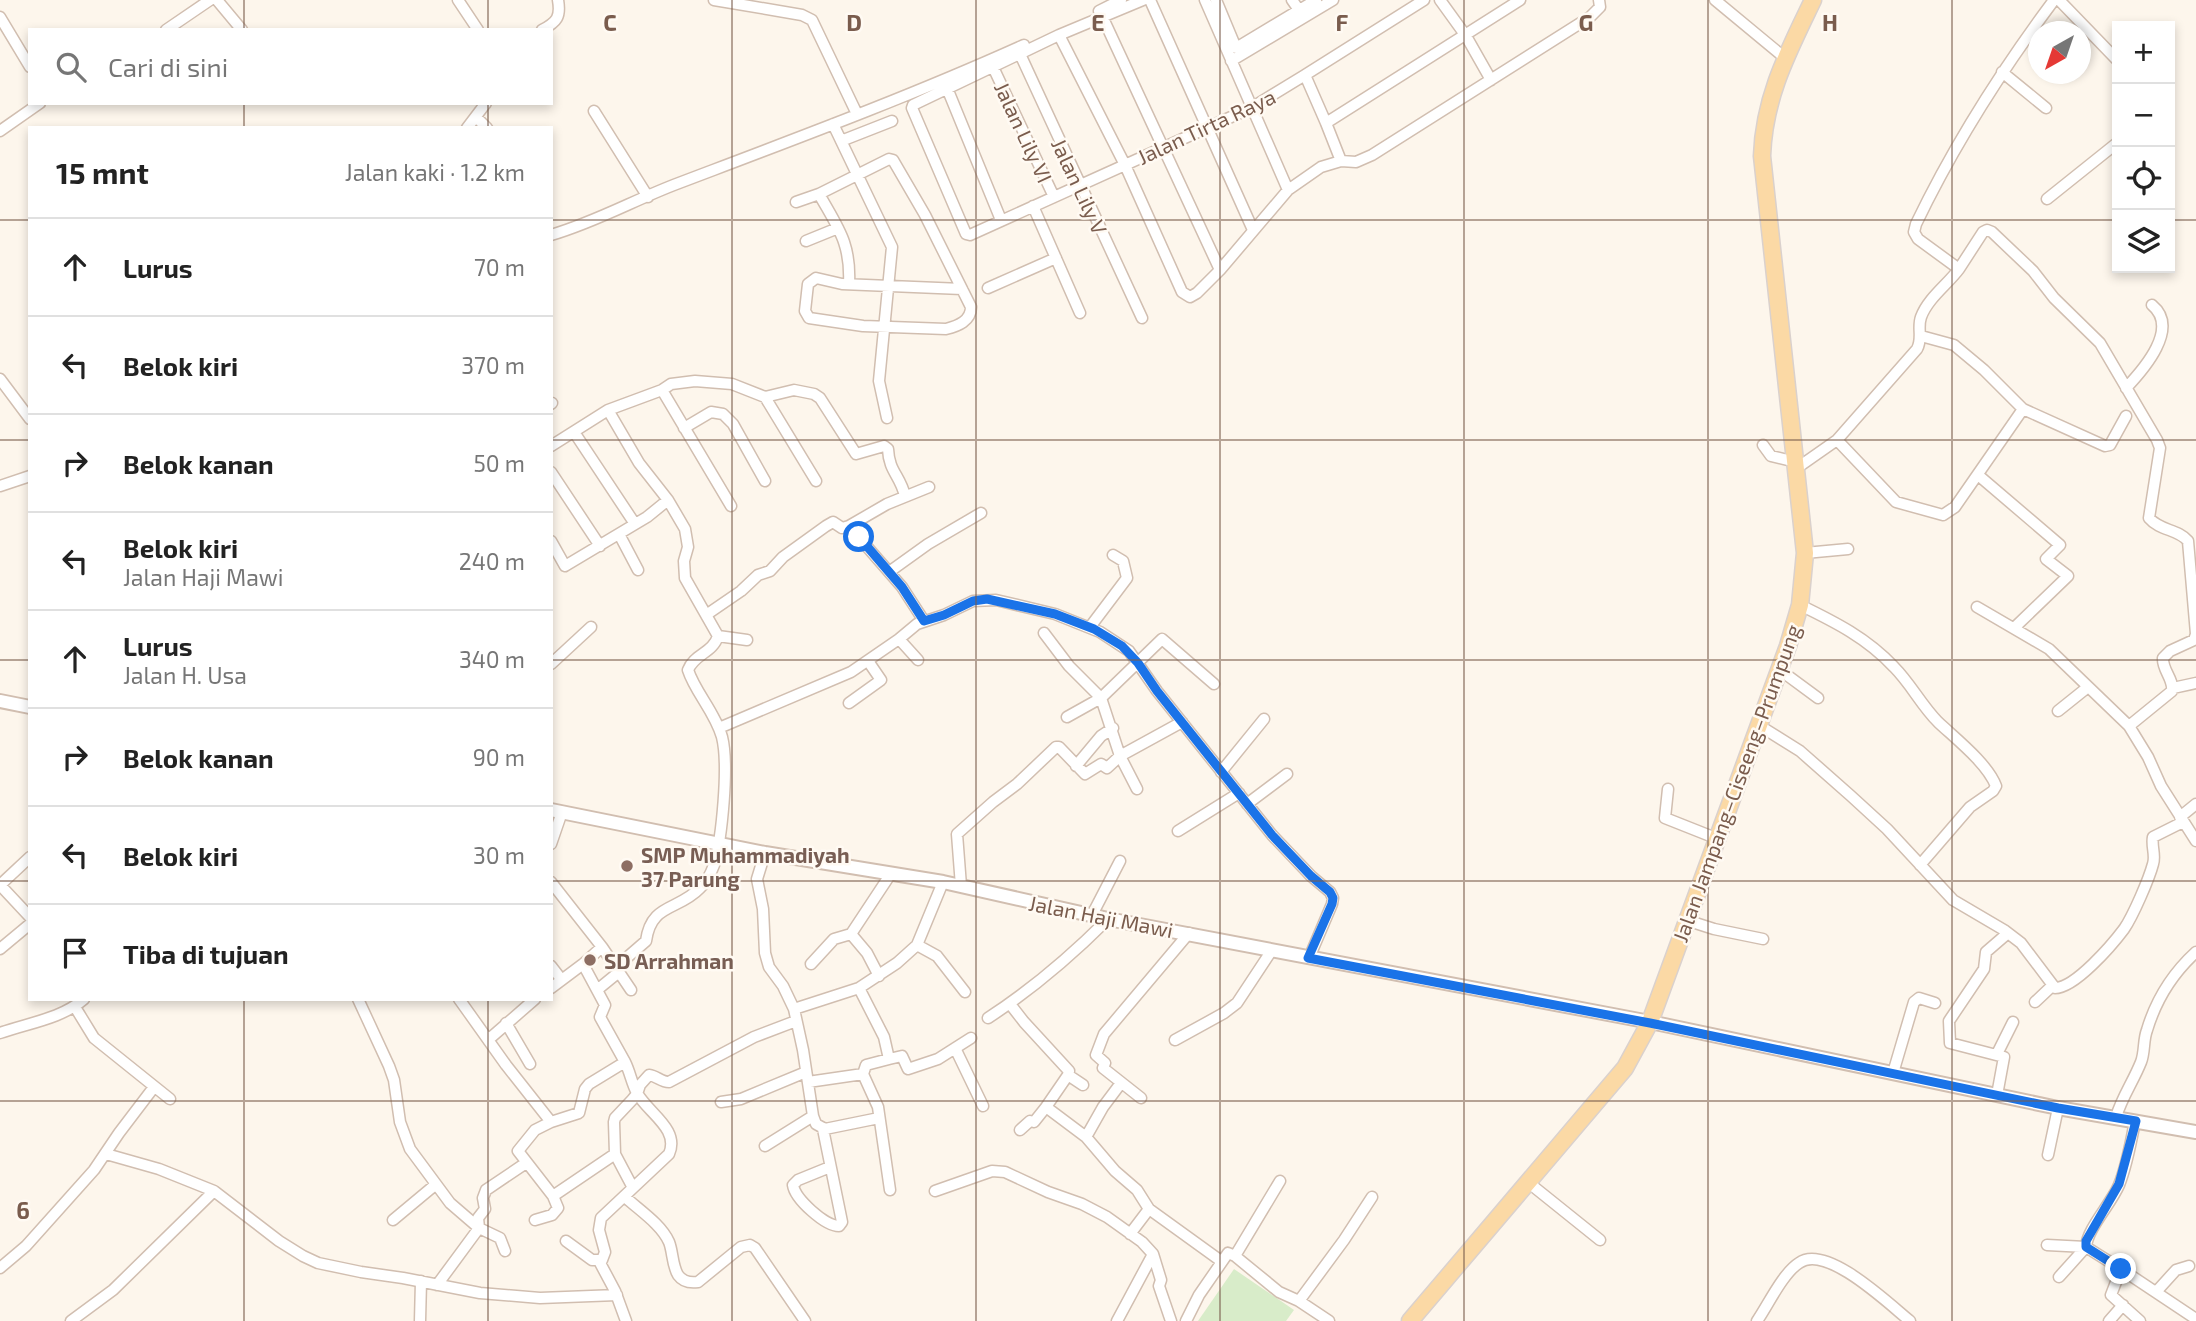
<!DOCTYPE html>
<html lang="id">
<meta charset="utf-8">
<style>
:root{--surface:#fff;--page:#f2f2f2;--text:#222;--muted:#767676;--line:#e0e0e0}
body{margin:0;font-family:"Exo 2",sans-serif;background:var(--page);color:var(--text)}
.controls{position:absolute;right:21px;top:21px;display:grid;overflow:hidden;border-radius:0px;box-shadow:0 4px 10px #0003}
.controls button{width:63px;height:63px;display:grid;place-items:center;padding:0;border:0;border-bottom:2px solid var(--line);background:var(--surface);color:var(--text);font:35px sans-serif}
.compass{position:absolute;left:2028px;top:21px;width:63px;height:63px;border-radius:50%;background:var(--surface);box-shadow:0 4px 10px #0003;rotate:220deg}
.stop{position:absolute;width:21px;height:21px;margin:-16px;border:5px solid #1a73e8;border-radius:50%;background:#fff}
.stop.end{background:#1a73e8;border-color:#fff;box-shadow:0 2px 7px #0008}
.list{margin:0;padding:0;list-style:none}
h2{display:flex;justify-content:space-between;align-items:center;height:91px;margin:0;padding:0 28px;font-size:30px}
h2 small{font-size:23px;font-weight:400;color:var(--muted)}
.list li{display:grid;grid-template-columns:46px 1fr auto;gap:21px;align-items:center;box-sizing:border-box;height:98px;padding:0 28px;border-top:2px solid var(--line)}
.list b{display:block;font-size:26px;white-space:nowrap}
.list p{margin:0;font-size:23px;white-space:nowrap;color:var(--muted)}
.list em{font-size:23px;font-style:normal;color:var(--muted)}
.icon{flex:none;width:38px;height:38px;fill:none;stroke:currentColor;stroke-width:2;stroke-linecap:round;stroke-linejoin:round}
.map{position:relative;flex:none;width:2196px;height:1321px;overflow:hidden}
.search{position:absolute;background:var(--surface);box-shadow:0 4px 10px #0003;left:28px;top:28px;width:525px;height:77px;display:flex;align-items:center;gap:18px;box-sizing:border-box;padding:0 24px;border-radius:0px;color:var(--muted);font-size:26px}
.panel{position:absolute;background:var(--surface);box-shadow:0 4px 10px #0003;left:28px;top:126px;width:525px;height:875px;border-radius:0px}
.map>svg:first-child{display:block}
</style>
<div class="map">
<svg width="2196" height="1321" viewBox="0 0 2196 1321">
<rect width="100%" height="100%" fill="#fdf6ec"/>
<path fill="#d8ecc9" d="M1234,1269L1294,1310L1286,1321H1198Z"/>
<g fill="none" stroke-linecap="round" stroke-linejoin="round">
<defs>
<path id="minor" d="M217,0L242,30
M458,0L478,30
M714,0L802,15L812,20L857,114
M1143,0L1059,35L913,105L912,108L966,234L970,235L1251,108L1305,75L1326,123L1520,0
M1150,0L1253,230
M1205,0L1288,190
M1216,0L1236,48L1316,0
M1292,0L1299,10
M1440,0L1466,36L1491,80
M1715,0L1785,58
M2059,0L2117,60
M1099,11L1121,0
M1102,16L1220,270
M0,17L30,67
M166,30L210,0
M542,30C557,22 561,17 558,0
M1059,35L1125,165L1182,292L1190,297L1197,293L1220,270L1288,190L1321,167L1341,161L1356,162L1372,155L1590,17L1600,7L1599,0
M1020,54L1142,318
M1231,61L1333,0
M993,67L1054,197
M2002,72L2046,108
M1305,75L1424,0
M947,88L1001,220
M594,111L648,197
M476,117L487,128
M1326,123L1341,161
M833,124L892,247L879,381L887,418
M467,128L486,103
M0,131L40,103
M841,141L892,121
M819,194C838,228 851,243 849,284
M2047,199L2117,143
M796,202L819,194L889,159L893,160L925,215L971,307C971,321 958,326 946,329L863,326L809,318L805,311L808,284L816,278L842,284L962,289
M1033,206L1080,313
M551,235C596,222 636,199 679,183C795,139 911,96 1024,45
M806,241L838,228
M1959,269L1983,232L1987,230L1992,232L2033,271L2054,298L2100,343L2157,440L2160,448L2149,518C2160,531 2178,529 2188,541L2196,634L2194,640L2170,651L2163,658C2162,670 2174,679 2172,691L2129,726
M988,288L1056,258
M1921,336L1954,345L1984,370L2023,409L2105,446L2110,445L2126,416
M0,379L30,419
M2126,388C2144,369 2180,328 2152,305
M662,390L731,506
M765,397L816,481
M551,404L552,403
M608,410L639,463L668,500L685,529L688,547L684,561L685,578L718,636C713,653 694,654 688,670C695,692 715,712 722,737C729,765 722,838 714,865C711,873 706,883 700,888C678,911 651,903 646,941L616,967
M684,428L711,412L723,414L733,424L765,481
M574,432L635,524
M1837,440L1896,502L1943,515L1955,507L2023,409
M1763,445L1771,456L1796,462
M551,446L608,410L662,390L671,384L695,381L732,384L765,397L794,390L814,394L820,398L856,454L884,446L888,449C889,472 900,475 905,496
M1797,468L1837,440L1917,349C1923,338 1917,328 1921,317C1928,298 1948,284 1959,269L1918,239L1914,232L1916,224C1954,145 2001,71 2054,0
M551,472L600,546
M1978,475L2060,545L2046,559L2068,576L2014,628
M0,486L30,476
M619,534L638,570
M551,541L565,566L647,517L668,500
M1805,553L1848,549
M889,572L928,544L981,513
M1800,605C1835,622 1867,638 1894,667C1911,684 1921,705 1938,722C1956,739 1987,763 1996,786L1993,791L1970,807L1920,865
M1977,607L2049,649L2129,726L2148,757L2161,786L2196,841
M706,615L741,591L758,575L770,571L783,557L826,526L833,522L842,528L849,526
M924,621L902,587L849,526L887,504L929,487
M1090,627L1127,578L1123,561L1113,555
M1044,633L1069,666L1101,698L1120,756L1137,789
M718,636L747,640
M899,639L918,660
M551,664L591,627
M1780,670L1818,698
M2173,688L2196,683
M849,703L881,680L868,661
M2058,711L2088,687
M1067,717L1101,698L1162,639L1214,684
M1760,726L1800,751L1851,796L1887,829L1953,900L2004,930L2021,943L2055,988C2075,988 2112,945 2124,929C2133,916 2149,879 2153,864C2156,855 2151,846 2153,837L2183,822
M719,728L851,672L899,639L917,624L944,615L973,601L996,600L1055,614L1100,632L1129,651L1157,691L1272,835L1311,876L1330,892L1333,898L1332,904L1309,958
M1076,766L1101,736L1113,728
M1221,772L1264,719
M1668,789L1665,818L1718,839
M1247,804L1287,774
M2180,817L2196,804
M1178,831L1239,793
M551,844L562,812
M765,853L757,879L763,909L765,953L769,967L783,986L794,1009L803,1050L813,1116L816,1124L825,1129L879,1118
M30,857L0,885L30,917
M551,882L602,947L631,990
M961,886L957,834L993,802L1017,784L1056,747H1059L1085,774L1101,764L1107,768L1120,756L1182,722
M1092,915L1120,861
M1686,920L1714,929L1763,939
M851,934L867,953L879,976
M917,945L937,956L965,992
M0,949L30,924
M583,964L602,947
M811,964L834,939L851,934L890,875
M551,966L561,979
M551,988L583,964L605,1005L600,1017L625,1062
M859,988L884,1037L889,1059L902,1056L908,1069L938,1059L971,1038
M597,990L619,972
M358,999L389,1066L394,1080L400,1122L410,1149L450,1203L479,1228L500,1238L505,1251
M459,999L506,1065L551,1122
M2035,1002L2052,986
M1010,1004L1024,1022L1069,1071L1068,1075L1083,1085
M75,1007L94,1038L170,1099
M794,1009L859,988L897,963L917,945L943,882
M988,1018C1031,990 1071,956 1108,919
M506,1023L530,1064
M0,1033C28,1023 61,1019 84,999
M488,1040L535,999
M1175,1040L1224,1013L1237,1003L1272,950
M955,1048L983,1106
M1997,1054L2013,1022
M1893,1073L1914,1002L1919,998L1935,1003
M863,1074L866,1065L889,1059
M808,1082L863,1074L878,1107L890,1190
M1997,1095L2004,1057L1950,1043L1949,1021L1984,969L1986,952L2008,933
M1141,1098L1103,1068L1105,1063L1096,1055L1104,1034L1189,933
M721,1102L741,1099L806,1072
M1046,1107L1068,1075
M2116,1117C2122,1097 2133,1082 2141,1062C2145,1052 2143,1040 2147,1030C2156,1000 2173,973 2196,952
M2135,1121C2131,1142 2127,1165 2119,1185C2111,1204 2087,1229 2086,1247L2121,1269L2111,1295L2140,1321
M823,1129L841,1217L842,1222L839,1226C825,1226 795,1199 793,1185L798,1180L830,1167
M1020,1130L1030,1121L1034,1122L1046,1107L1086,1137L1115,1171L1137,1190L1149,1209L1221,1261
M1086,1137L1103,1107L1121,1083
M765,1146L813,1116
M106,1154L159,1169L214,1191L279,1241L303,1256L318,1263L361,1272L403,1278L480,1293L540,1298L617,1295
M2048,1155L2058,1108
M1527,1183H1529L1600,1240
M633,1188L615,1154L614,1122L615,1118L632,1100L637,1094L640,1085L649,1075C657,1076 661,1082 669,1082L754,1037L796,1021
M935,1191L992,1171L1005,1172L1048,1192L1082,1204L1107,1217L1142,1242L1153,1254L1161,1280L1159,1286L1171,1321
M553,1196L615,1154
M625,1197C639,1210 661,1224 669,1242C673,1252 672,1265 678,1275C683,1282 691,1283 698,1282L741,1247L750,1245L755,1248L805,1321
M393,1220L435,1185
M535,1220L552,1215L558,1208L553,1196L518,1151L535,1130L551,1122L579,1113L585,1089L589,1084L625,1062C630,1072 632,1084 637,1093C648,1113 680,1129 669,1154L601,1218L599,1230L605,1252L602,1260H592L566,1241
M1130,1234L1149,1209
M2047,1245L2086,1247
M1235,1256L1280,1181
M599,1261L615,1291L626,1321
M0,1268L26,1246L94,1170L119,1133L154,1087
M2121,1269L2196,1319
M2059,1277L2086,1247
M437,1285L479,1228L478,1218L485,1209L483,1198L486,1190L526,1163
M2156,1292L2176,1270L2189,1266
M1299,1301L1344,1240L1372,1197
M71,1321L113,1290L214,1191
M420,1321L421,1281
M1117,1321L1153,1254
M1186,1321L1199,1295L1228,1253L1235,1256L1279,1292L1299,1301L1329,1321
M1757,1321C1768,1305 1783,1273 1799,1263C1826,1243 1889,1304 1910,1321
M2109,1321L2123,1305"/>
<path id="tertiary" d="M0,701L30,707
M551,810L765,853L943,882L1108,919L1650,1022L2058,1108L2196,1132"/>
<path id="primary" d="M1410,1321L1625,1068L1650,1022L1788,646L1800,605L1805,553L1762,156C1764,97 1788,52 1813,0"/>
</defs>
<use href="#minor" stroke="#d1beb0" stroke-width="13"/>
<use href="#tertiary" stroke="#d1beb0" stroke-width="16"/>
<use href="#primary" stroke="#dad1cd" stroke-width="19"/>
<use href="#minor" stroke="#fff" stroke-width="10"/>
<use href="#tertiary" stroke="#fff" stroke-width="12"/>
<use href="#primary" stroke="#fbd9a5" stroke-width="16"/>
</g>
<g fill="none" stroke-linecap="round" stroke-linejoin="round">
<path stroke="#1a73e8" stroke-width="9" d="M859,537L902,587L924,621L944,615L973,601L987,599L1055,614L1094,629L1122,646L1138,663L1157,691L1272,835L1311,876L1330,892L1333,898L1332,904L1308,958L1650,1023L2058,1108L2136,1121L2119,1184L2086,1241V1247L2121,1269"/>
</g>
<path fill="none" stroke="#7a5c4d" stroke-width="2" stroke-opacity="0.55" d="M244,0V30M488,0V30M732,0V1321M976,0V1321M1220,0V1321M1464,0V1321M1708,0V1321M1952,0V1321M244,103V128M488,103V128M0,220H30M551,220H2117M2170,220H2196M0,440H30M551,440H2196M0,660H30M551,660H2196M0,881H30M551,881H2196M244,999V1321M488,999V1321M0,1101H2196"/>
<g fill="#8d6e63" stroke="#fffaf3" stroke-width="2.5">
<circle cx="627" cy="866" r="7"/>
<circle cx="590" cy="960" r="7"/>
</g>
<g text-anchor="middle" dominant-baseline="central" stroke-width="5" stroke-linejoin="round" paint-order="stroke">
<g font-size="21" fill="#7a5c4d" stroke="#fffaf3">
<text transform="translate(1206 126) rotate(-25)">Jalan Tirta Raya</text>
<text transform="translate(1024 132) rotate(65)">Jalan Lily VI</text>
<text transform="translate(1080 186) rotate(65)">Jalan Lily V</text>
<text transform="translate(1736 783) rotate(-70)">Jalan Jampang–Ciseeng–Prumpung</text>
<text transform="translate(1101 916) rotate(11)">Jalan Haji Mawi</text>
</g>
<g font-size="21" font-weight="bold" fill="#785e54" stroke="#fffaf3" text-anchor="start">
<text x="641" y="854">SMP Muhammadiyah<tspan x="641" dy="24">37 Parung</tspan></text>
<text x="604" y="960">SD Arrahman</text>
</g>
</g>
<g font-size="23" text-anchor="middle" font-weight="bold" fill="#7a5c4d" stroke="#fffaf3" stroke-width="5" stroke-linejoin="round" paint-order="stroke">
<text x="610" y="31">C</text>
<text x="854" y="31">D</text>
<text x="1098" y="31">E</text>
<text x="1342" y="31">F</text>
<text x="1586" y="31">G</text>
<text x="1830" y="31">H</text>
<text x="23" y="1219">6</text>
</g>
</svg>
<div class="controls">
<button>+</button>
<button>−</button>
<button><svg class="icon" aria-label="locate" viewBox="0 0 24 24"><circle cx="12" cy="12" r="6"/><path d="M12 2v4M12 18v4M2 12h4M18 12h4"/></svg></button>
<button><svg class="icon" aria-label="layers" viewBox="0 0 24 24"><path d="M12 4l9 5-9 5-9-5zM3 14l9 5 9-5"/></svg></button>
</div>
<svg class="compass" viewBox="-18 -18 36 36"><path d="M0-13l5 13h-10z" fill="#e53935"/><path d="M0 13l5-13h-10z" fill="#767676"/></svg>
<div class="stop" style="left:859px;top:537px"></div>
<div class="stop end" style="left:2121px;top:1269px"></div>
<div class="search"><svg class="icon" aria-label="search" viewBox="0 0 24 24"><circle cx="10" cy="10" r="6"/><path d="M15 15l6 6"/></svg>Cari di sini</div>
<section class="panel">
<h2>15 mnt<small>Jalan kaki · 1.2 km</small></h2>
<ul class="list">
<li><svg class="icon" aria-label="ahead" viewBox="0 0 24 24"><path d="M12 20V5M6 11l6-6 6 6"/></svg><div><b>Lurus</b></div><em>70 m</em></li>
<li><svg class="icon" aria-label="left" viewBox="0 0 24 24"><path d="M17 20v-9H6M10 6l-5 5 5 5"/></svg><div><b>Belok kiri</b></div><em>370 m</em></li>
<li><svg class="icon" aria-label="right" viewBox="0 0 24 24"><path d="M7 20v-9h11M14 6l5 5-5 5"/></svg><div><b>Belok kanan</b></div><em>50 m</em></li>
<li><svg class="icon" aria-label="left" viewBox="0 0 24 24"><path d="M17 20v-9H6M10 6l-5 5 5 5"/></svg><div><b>Belok kiri</b><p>Jalan Haji Mawi</p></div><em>240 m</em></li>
<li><svg class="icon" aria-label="ahead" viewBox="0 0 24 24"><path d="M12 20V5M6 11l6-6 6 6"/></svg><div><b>Lurus</b><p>Jalan H. Usa</p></div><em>340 m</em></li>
<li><svg class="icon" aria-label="right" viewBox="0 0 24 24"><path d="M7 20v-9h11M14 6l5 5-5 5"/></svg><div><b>Belok kanan</b></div><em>90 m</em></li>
<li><svg class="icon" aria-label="left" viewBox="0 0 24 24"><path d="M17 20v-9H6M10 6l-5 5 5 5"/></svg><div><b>Belok kiri</b></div><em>30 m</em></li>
<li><svg class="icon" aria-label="arrive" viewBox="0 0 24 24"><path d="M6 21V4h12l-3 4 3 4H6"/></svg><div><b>Tiba di tujuan</b></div></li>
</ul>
</section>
</div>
